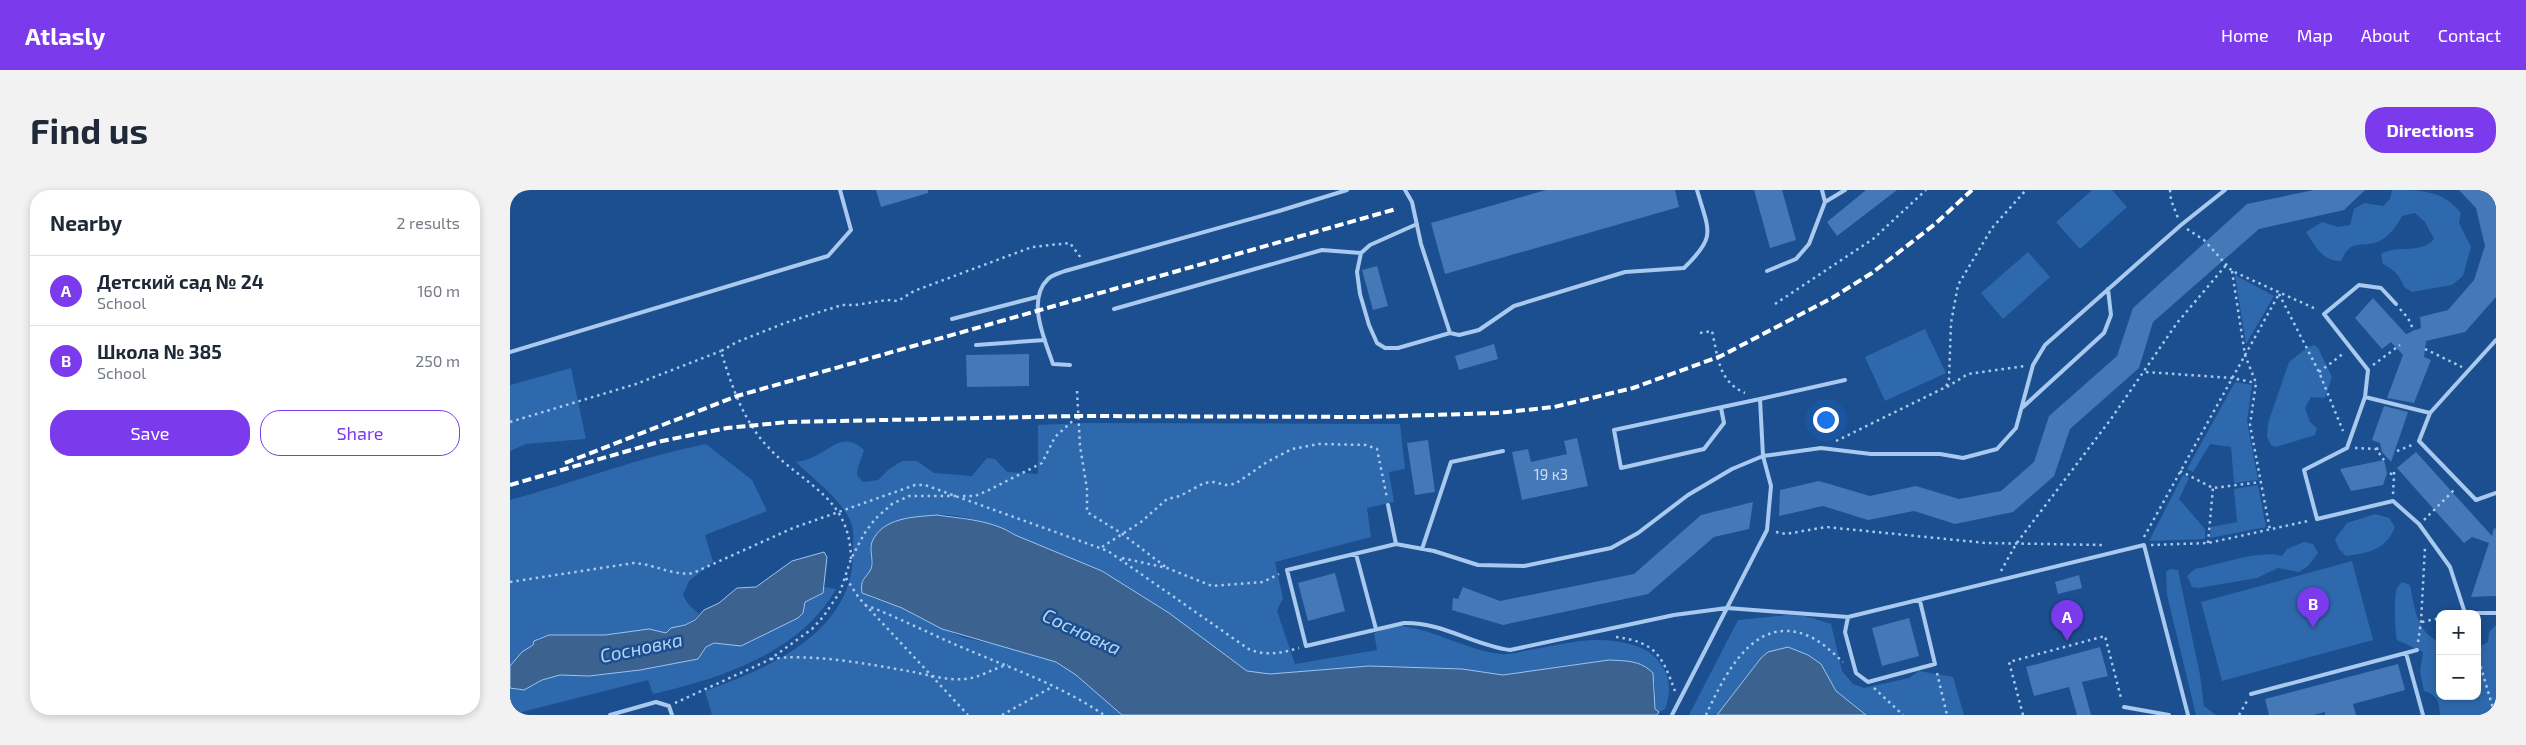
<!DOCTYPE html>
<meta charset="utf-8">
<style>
:root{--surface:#fff;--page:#f2f2f3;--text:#1f2937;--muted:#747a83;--line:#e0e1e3;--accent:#7c3aed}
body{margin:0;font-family:"Exo 2",sans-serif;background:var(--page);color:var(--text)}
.controls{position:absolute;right:15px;bottom:15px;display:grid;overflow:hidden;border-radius:10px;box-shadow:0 2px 8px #0003}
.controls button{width:45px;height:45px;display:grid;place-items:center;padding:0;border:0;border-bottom:1px solid var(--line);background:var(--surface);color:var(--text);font:25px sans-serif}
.you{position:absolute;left:1315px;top:229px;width:18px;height:18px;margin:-12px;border:4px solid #fff;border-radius:50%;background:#1a73e8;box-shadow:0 0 0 8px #1a73e833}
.badge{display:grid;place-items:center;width:32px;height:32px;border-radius:50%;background:var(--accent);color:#fff;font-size:16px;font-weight:700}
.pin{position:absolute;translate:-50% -41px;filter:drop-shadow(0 1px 2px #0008)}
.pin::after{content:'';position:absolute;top:26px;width:18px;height:15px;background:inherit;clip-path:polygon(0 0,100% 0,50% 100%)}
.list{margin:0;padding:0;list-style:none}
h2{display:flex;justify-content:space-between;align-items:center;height:65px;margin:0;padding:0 20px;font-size:21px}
h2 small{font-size:16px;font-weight:400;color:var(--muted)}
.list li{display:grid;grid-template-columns:32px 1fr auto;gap:15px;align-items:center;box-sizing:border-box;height:70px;padding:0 20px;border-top:1px solid var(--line)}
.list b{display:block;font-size:19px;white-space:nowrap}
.list p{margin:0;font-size:16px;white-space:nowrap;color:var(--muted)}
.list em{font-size:16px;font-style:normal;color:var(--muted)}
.actions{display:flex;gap:10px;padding:15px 20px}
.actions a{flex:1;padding:11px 0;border:1px solid var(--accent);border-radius:20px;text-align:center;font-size:18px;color:var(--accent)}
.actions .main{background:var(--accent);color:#fff}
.map{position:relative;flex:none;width:1986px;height:525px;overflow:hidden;border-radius:20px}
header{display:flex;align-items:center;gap:30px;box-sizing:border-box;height:70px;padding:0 25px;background:var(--accent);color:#fff}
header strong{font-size:24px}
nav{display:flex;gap:28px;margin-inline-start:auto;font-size:18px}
.intro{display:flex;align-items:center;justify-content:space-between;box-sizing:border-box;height:120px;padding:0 30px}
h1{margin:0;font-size:35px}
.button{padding:12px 22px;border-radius:20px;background:var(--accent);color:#fff;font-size:18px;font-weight:700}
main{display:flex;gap:30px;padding:0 30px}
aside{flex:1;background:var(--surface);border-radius:20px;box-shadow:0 2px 8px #0003}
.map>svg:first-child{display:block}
</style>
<header>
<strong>Atlasly</strong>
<nav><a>Home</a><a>Map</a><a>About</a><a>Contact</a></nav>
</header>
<div class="intro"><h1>Find us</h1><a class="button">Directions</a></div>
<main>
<aside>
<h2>Nearby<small>2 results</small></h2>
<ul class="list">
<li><span class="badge">A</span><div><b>Детский сад № 24</b><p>School</p></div><em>160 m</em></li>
<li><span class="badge">B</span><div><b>Школа № 385</b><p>School</p></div><em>250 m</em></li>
</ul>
<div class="actions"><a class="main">Save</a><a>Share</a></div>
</aside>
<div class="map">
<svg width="1986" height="525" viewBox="0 0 1986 525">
<rect width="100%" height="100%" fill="#1b4f8f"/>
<path fill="#2e69ad" d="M1582,0H1602L1617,17L1570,59L1546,32Z
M1882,0C1911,0 1933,0 1951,23L1949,33L1961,57L1953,86L1942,95L1902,102L1894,97C1890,85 1884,80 1873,74L1871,64C1887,54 1910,65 1924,49L1915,32L1905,23L1892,26C1887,36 1878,48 1867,52C1850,58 1841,48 1831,71C1812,71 1806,57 1796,42L1812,32L1828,37L1840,35L1844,19L1854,13L1873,16L1880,9Z
M1518,62L1540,87L1493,129L1471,103Z
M1725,85L1764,106L1736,154Z
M1415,139L1436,183L1375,211L1355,167Z
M1804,155L1808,158L1822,187L1815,208L1801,207L1795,218L1800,232L1807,238L1805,245L1766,257L1761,255L1757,247L1758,233L1779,172L1798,157Z
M61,178L76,249L16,254L0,261V195Z
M1725,192L1742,195L1737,231L1748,290L1724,293L1721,257L1700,254L1683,282L1677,279Z
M573,233L890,234L895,279L879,282L884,312L857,318L861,347L765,372L773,408L767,421L785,474L867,460L864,443C872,441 881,436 889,436C922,438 957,461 992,464C1000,465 1010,462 1018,460C1052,455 1081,445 1115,453C1129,456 1142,461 1150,473C1161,487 1161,503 1155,519L1149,522L1145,519V493L1116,471L1098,470L993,485L952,479L859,476L760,484L737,481L659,423L592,381L505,345C492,336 442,322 427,325C418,327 372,359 361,366L360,407L392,418L432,439L455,448L497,457L546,472L566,485L612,525H202L195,501C258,479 343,442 343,364C343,353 345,340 340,330C330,308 303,289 286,272C291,271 297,270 301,268C321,260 333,240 354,260C352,269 347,275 347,285L353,292L368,290L378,280L392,271H407L424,283L462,286L477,268L485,269L497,282L528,284V235Z
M196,254L242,290L257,321L195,345L203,372L179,391L173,405L178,414L189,424C180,435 168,436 157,443L139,439L95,445H39L29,448L0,476V310C66,292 129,267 196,254Z
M1673,285L1679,288L1669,309L1695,339V349L1639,351Z
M1748,295L1756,337L1700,348L1701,337L1727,332L1724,299Z
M1865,324L1879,328L1885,337C1876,360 1858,363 1836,366L1829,359L1825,349L1837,333Z
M1794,352L1803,354L1808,363L1798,376L1789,382L1768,378L1747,388L1688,398L1682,397L1677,386L1685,379C1708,375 1751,359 1772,366L1777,359Z
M1842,371L1863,450L1712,491L1691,412Z
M1660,379L1668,380L1690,485L1694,516L1706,525H1686L1657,405L1656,382Z
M1892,392L1900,395C1904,416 1907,444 1930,452V506H1967V458L1978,452L1979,442L1986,435V525H1930C1929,512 1928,505 1914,501L1910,482L1913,462L1887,450C1885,443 1884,411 1886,402C1886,399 1889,395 1892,392Z
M314,397L326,399C290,463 211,488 143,504L138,490L0,525V498L14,500L32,490L50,485L79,486L130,480L188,469L196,457L204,453L231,456L288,428L293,422L295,412L313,403Z
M1277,425L1295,426L1321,434L1332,481L1343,494L1354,498L1399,488L1409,481L1443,487L1454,525H1356L1326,501L1311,474L1251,468L1207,525H1179L1228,430Z"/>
<path fill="#3c6290" stroke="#9cc4f0" d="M427,325C454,329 482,330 505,345L592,381L659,423L737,481L760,484L859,476L952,479L993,485L1099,470C1116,471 1130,470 1143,483L1145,519L1149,522L1147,525H612L566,485L546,472L432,439L392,418L352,403C350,388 355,390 361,379C364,371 359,360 362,352C372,327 405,327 427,325Z
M314,362L317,367L313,403L295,412L293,423L288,428L231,456L204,453L196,457L188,469L130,480L79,486L50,485L32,490L14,500L0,498V476L12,462L23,455L24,451L39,445H95L139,439L156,443L161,438L175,435L185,430L194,420L209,413L227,398L246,397L282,371Z
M1278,457L1298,465L1311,474L1326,501L1356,525H1207L1251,468L1258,462Z"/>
<path fill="#4478b7" d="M366,0H418V3L371,17Z
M1036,0H1165L1169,17L935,84L921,33Z
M1244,0H1272L1286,50L1260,58Z
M1356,0H1387L1327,46L1317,32Z
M1804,0H1855L1834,20L1749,39L1643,132L1629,178L1560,239L1544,286L1503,322L1445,334L1404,321L1358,330L1313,316L1269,326L1270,300L1309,291L1360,306L1406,296L1449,309L1491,301L1524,272L1539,226L1607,166L1623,118L1737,14Z
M1949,0H1986V107L1955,142L1916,151L1914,167L1921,170L1904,213L1877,208L1893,165L1881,152L1872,159L1845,128L1863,108L1896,144L1911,138L1910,127L1938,120L1964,90L1975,56L1966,18Z
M867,76L878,116L863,120L852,80Z
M984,154L988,169L949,180L945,166Z
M519,164V196L457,197L456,165Z
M1874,216L1898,222L1881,272L1872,262L1870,253L1862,250Z
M1067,248L1078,296L1012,310L1002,262L1018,259L1021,272L1057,264L1054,251Z
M918,250L925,302L905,305L897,253Z
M1906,262L1982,346L1984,338L1986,339V406L1961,407L1979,353L1962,347L1954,353L1887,278Z
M1874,270L1877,283L1873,295L1841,301L1830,279Z
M1243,312L1239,339L1204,347L1138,404L993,435L942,420L943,408L948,409L953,397L990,411L1124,384L1191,325Z
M825,383L835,421L798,431L788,393Z
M1569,385L1572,398L1548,404L1545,392Z
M1399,428L1409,466L1372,476L1362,438Z
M1590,457L1598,486L1572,492L1581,525H1567L1559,497L1524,506L1516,477Z
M1888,474L1895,500L1843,514L1846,525H1815V522L1803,525H1759L1755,509Z"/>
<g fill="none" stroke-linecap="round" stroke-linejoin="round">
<path stroke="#a9c9ee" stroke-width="2.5" stroke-dasharray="2.5 4" stroke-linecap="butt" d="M1660,0L1661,10L1668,28
M1677,39L1694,50L1722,81L1806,119
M1722,81L1735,165L1746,193L1740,235L1760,340
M1769,104L1809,182L1833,241
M1265,114L1363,49L1416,0
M1890,119L1898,128L1904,141
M1190,143L1202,141C1208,167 1208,191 1235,203
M1915,159L1952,177
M1863,175L1890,155
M1636,182L1722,188L1746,193
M1809,182L1834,163
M1437,197L1458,184L1515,176
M567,201L570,256L577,299V322L611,343L657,378
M0,232L126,194L211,161
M1326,251L1436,197L1439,189L1441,133L1448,95L1482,38L1516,0
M1845,258L1866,259L1874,270
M1866,259L1872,257
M1887,261L1902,255
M1670,281L1703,298L1751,292
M1880,283L1884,286V280
M1883,304L1884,286
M453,306H465L479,300L532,273L545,247L568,226
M1914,330L1944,300
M1266,342L1276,344L1316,337L1476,353L1593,355
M1634,347L1769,104
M1698,353L1703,298
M1641,355L1698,353L1798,331
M592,357L631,332L657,309L670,306L694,293L704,292L715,295L725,294L757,272L782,259L809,254L856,255L867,259L877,308
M612,368L657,378L702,396L753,392L769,384
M341,369C340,306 294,296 258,257C233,231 221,194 211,161L227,152L275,133L332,115H345L377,110L388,111L404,101L522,57L560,53L571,68
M1491,381L1506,354L1601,229L1667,133L1717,74
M336,388L349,408L458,525
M0,392L124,373C144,374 162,386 183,383L283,338L405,295H415L598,361L740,460C759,466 771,463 789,458
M355,415C390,428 422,445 456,459C503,479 552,496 594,525
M1912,432L1930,428
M1106,447C1146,452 1152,466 1165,501
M1908,452L1911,432L1915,357
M1967,464L1985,525
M261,469C298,463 359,474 398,481C416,484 436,491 455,489C470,488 483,478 498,475
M1427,483L1437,525
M1364,498L1393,525
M165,513L259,470L302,439L313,427L330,402L341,369L354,344L365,329L382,314L399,306H447
M492,525L542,497
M1196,525C1213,488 1243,424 1296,445C1310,450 1322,462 1333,472
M1513,525L1499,472L1595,446L1611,508
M1729,525L1737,511"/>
<path stroke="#a9c9ee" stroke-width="4" d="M895,0L902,12L911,54L940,143
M1315,12L1335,0
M907,34L860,55L851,63L847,82L850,104L859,135L867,153L875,158H888L940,143L949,145L969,140L1004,116L1115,82L1174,78C1207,46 1199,42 1187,0
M1257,81L1286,69L1299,54L1315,12L1312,0
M1886,114L1871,98L1849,95L1814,124L1858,180L1855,207L1920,223
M604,119L812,60L851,63
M442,129L527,107
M1986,150L1920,223L1909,251L1966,310L1986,303
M466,155L535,150
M0,162L318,66L341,40L330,0
M560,175L543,174C535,150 516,110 538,89C542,85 550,83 555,81L769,21L837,0
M1855,207L1837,258L1794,280L1807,329L1883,311L1909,334L1940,377L1955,423H1986
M1250,209L1335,190
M1513,217L1594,143L1601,125L1598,99
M878,315L886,354
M912,359L941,272L993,261
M846,364L866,439
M1338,427L1335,442L1346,483L1358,492L1425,474L1410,411
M1896,463L1913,525
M1741,504L1907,460
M1614,517L1659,525
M100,525L146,512L159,516L162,525
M1162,525L1257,340L1261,296L1253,266L1250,209L1104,240L1111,278L1194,259L1214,233L1211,218
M1678,525L1634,355L1338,427L1217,418L1164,425L1000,460C963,455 932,432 894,433L796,456L777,380L886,354L924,361L968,375L1014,376L1101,358L1128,343L1178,305L1222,279L1253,266L1311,258L1361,264H1430L1453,268L1487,259L1506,238L1523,175L1535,155L1671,35L1715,0"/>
<path stroke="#fff" stroke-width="4" stroke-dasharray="9 4" stroke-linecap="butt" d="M55,273L227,206L886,19
M0,295L152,251L217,238L278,232L568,226L857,227L987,223L1044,217L1123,198L1211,166L1322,108L1362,83L1425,34L1462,0"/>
</g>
<g text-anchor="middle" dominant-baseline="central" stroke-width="5" stroke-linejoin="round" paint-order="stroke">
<g font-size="15" fill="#d0dded">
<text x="1041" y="284">19 к3</text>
</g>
<g font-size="19" font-style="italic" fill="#b5d3f5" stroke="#1b4f8f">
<text transform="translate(572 441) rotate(25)">Сосновка</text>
<text transform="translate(131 457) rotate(-12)">Сосновка</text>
</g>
</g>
</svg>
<div class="controls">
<button>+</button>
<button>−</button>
</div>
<div class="you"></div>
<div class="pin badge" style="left:1557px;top:451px">A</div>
<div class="pin badge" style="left:1803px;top:438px">B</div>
</div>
</main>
